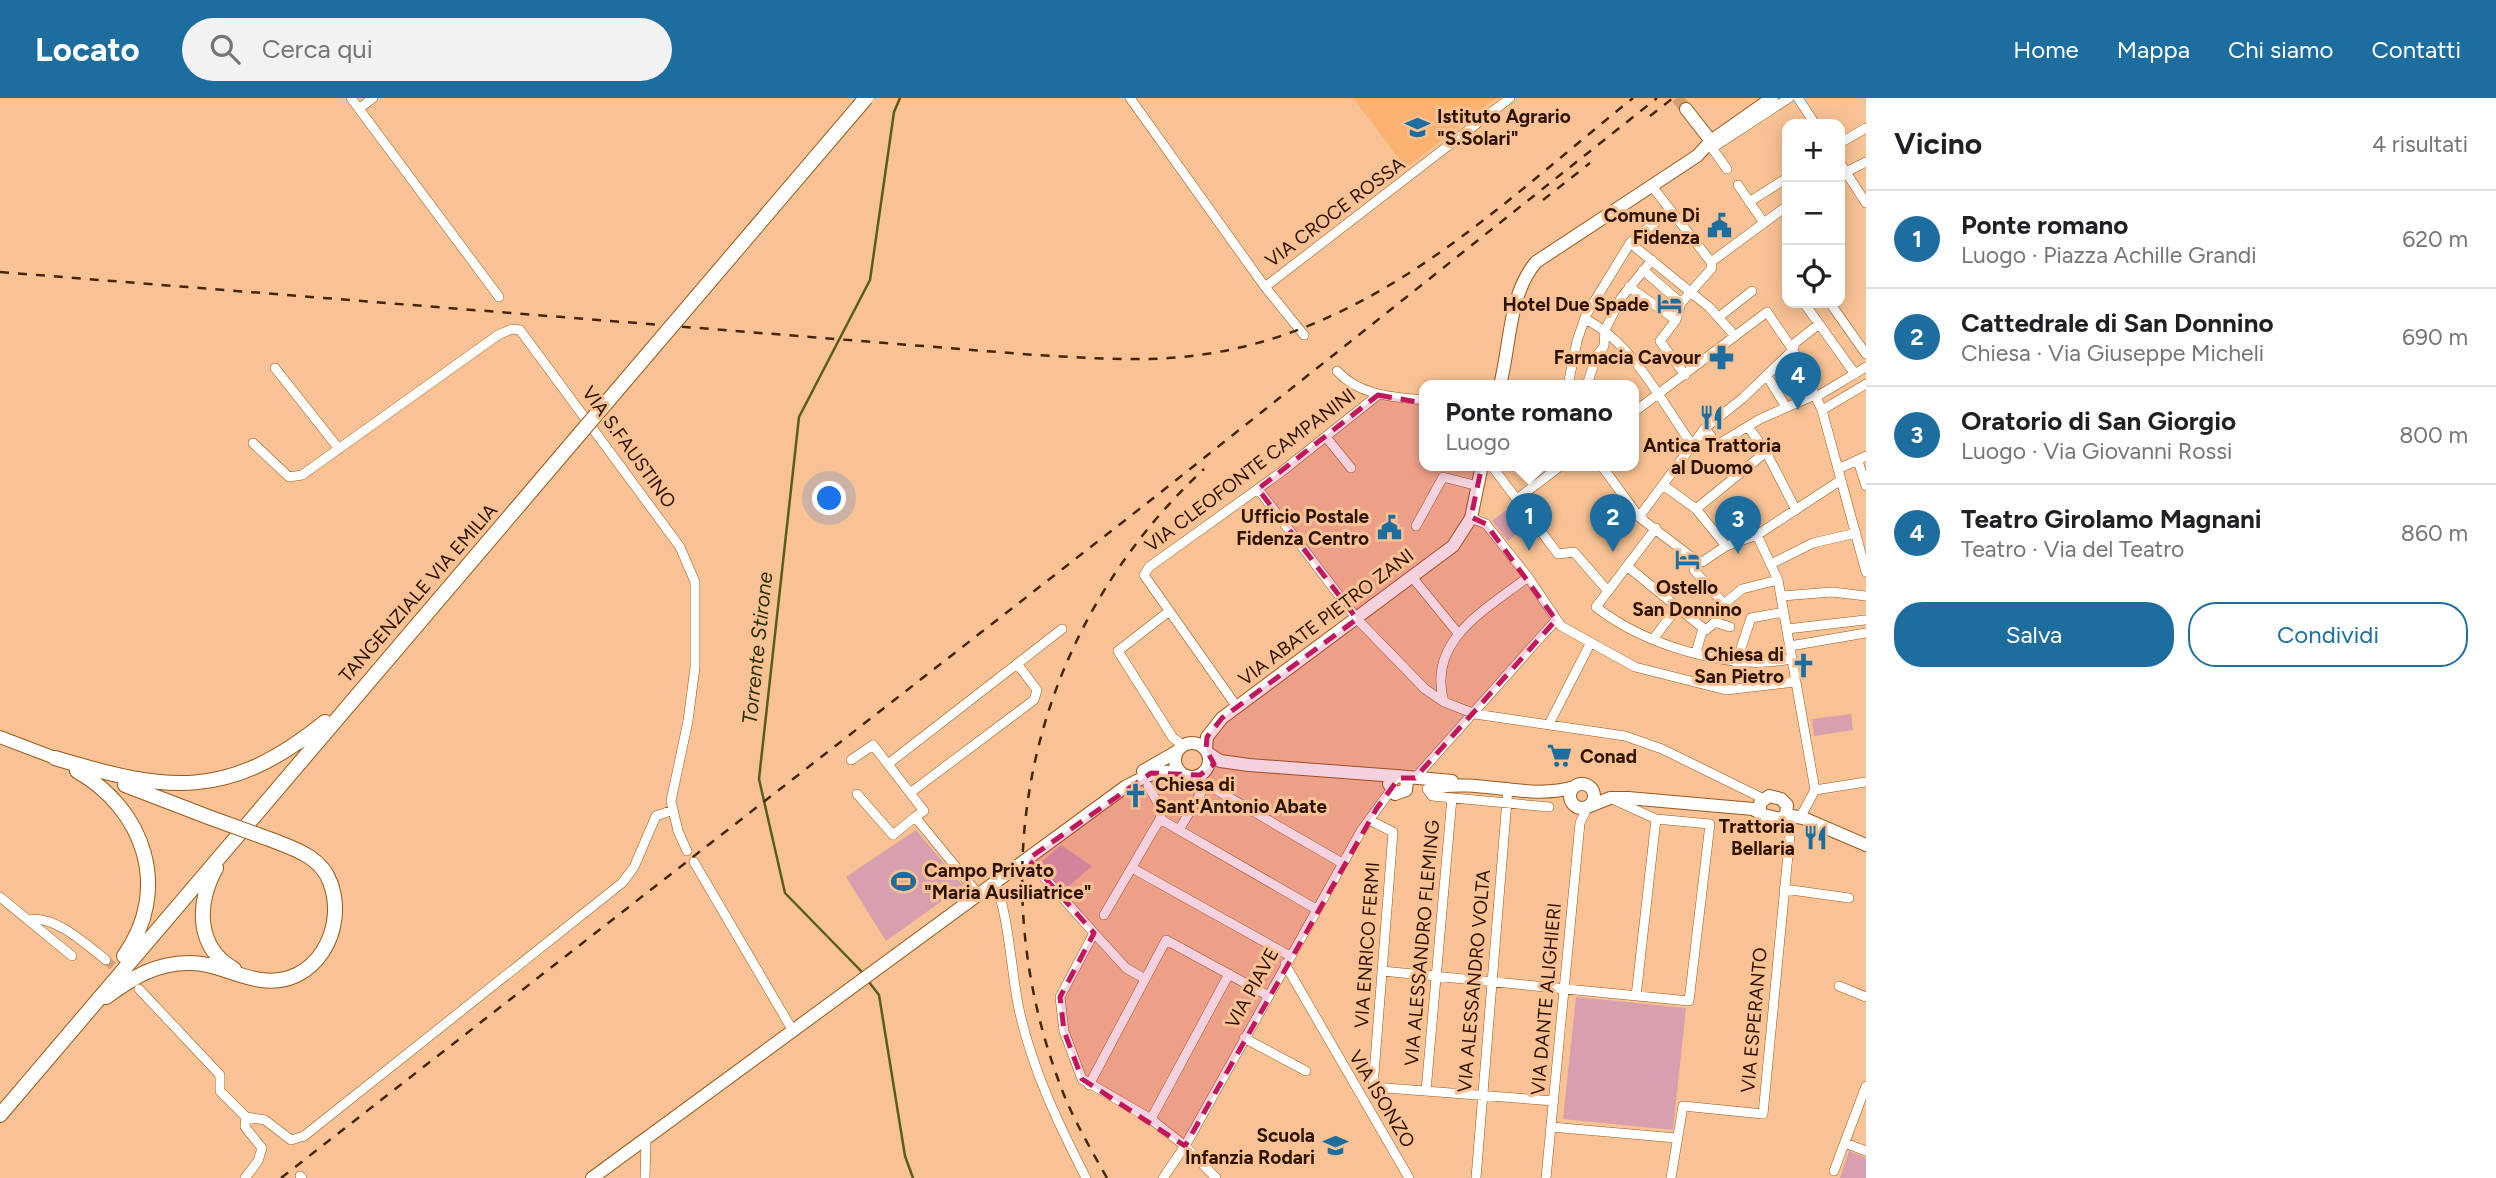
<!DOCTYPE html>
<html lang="it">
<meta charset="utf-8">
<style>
:root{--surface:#fff;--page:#f2f2f2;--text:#202124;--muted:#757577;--line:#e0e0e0;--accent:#1d6e9f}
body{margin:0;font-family:Figtree,sans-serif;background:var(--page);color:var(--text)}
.controls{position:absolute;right:21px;top:21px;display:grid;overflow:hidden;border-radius:14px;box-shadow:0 4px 18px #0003}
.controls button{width:63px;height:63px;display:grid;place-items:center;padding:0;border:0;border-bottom:2px solid var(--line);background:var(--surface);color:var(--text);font:35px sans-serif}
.you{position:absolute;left:830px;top:401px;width:24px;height:24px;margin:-18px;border:5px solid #fff;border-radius:50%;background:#1a73e8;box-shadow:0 0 0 10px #1a73e833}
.badge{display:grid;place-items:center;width:46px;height:46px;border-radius:50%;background:var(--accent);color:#fff;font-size:23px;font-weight:700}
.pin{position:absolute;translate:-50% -58px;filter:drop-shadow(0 2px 4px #0008)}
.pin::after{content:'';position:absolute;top:37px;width:24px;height:21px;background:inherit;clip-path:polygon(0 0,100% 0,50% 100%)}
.popup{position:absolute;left:1419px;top:282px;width:220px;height:91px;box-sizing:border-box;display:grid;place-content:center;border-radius:14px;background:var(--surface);filter:drop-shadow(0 2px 5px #0005);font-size:23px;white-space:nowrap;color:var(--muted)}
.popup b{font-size:26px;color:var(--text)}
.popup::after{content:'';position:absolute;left:50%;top:100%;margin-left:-14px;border:14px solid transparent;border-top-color:var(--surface)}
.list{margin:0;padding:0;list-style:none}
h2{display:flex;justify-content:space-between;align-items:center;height:91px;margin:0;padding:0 28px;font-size:30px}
h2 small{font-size:23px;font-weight:400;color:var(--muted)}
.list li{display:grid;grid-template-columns:46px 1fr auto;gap:21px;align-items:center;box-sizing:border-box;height:98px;padding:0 28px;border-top:2px solid var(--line)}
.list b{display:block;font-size:26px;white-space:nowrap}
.list p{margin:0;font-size:23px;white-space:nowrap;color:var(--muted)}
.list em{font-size:23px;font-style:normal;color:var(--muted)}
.actions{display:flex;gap:14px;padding:21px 28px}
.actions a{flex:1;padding:16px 0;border:2px solid var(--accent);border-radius:28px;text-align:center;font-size:24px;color:var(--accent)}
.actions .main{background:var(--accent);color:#fff}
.icon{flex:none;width:38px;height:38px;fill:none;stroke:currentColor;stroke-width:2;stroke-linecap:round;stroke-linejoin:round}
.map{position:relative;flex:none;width:1866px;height:1080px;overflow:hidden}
header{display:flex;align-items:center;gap:42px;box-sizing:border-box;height:98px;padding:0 35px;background:var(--accent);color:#fff}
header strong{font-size:33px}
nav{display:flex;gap:38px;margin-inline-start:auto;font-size:24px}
.search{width:490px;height:63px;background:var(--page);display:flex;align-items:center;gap:18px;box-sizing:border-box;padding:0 24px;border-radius:38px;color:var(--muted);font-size:26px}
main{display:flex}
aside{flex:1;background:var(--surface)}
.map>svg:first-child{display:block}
</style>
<header>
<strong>Locato</strong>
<div class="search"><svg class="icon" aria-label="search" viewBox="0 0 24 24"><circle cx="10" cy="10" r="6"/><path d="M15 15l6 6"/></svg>Cerca qui</div>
<nav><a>Home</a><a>Mappa</a><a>Chi siamo</a><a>Contatti</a></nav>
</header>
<main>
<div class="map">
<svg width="1866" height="1080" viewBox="0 0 1866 1080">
<rect width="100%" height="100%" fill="#f8c294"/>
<path fill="#fbb271" d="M1353,0H1496L1406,70Z"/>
<path fill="#d89fae" d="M1514,406L1530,425L1508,443L1492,423Z
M1851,616L1853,632L1814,638L1812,621Z
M916,732L963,788L886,843L846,779Z
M1061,747L1092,768L1061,795L1037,768Z
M1576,899L1686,910L1673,1032L1563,1021Z
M1849,1053L1866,1060V1080H1840Z"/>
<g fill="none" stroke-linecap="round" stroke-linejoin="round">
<path stroke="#585e1a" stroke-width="2.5" d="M863,875L785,795L759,681L799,319L870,182L894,14L900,0
M869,884L879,897L905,1058L913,1080"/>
<path stroke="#cf9f76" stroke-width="9" stroke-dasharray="9 4.5" stroke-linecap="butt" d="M106,862L124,878"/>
<path stroke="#cf9f76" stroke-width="12" stroke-dasharray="12 6" stroke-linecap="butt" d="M1677,0L1686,11"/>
<defs>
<path id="street" d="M351,0L499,199
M1130,0L1265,189L1510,0
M1798,0L1815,26
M360,10L373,0
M1840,45L1866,30
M1709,46L1717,47L1789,0
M1709,46L1727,71
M1840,65L1866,105
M1840,77L1866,64
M1651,87L1711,164
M1738,87L1764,125
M1749,104L1787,80
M1630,145L1709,209L1735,238
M1711,164L1787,108
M1643,172L1681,205
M1265,189L1304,237
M1629,189L1676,222
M1804,205L1855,276
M1830,205L1866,256
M1719,219L1752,193
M1585,221C1632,244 1661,303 1691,345
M275,270L339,351
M1337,273C1360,298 1393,299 1424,302
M1685,277L1660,243L1676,222L1681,205L1712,170L1711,164
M1767,278L1786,309
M1568,287L1577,243L1586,217L1630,145L1670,112
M1587,287L1596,259L1604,248L1605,232L1621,200L1652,162
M1816,299L1866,269
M1822,312L1866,286
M1634,314L1767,214L1793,252L1822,312L1866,474
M1748,329L1764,350L1796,412
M1705,330L1717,347L1760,321L1815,297
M1326,339L1351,370
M253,345L289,379L302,377L498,237L512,231L520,232L680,449L695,484V569L688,623L671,703L678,733L687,753
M1858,363L1866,388
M1491,367L1558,456L1574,454L1607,492
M1601,367L1639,419L1694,461L1702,464L1726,448L1757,437L1841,382
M1838,371L1866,358
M1663,387L1696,411L1726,448
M1258,391L1357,521L1425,591L1444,604L1475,616L1625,638L1662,651L1764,701
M1517,401L1562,367
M1696,411L1766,354
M1639,419L1705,330L1743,300L1793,252L1795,245L1819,226
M1471,420L1486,426L1528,479L1561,528L1635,569L1726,592L1795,584
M1416,428L1443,379L1478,388
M1656,430L1596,509C1643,546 1730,574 1790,561
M1757,437L1778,482L1815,692L1802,716
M1698,462L1694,472L1724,506L1742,491L1778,482
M1773,465L1813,445L1856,435
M1628,469L1703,530
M1412,479L1457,534
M1782,498L1832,494L1866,498
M1168,514L1118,553L1173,640L1183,647
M1703,530L1706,532L1715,524L1730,529
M1787,531L1865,522
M1654,540L1676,511
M1790,548L1866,535
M1696,555L1703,530
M1736,565L1751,520L1784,514
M1444,604C1426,542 1487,511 1528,479
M1237,609L1144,477L1149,469L1280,375L1378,297
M1549,626L1590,546
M851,662L873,647L924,713L915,719L979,797
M888,666L1062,531
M1415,680L1556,522
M1427,691L1432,698L1549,709
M1815,692L1866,684
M910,695L1034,602L1037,592L1018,567
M857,696L893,737L915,719
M1160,721L1316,811
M1369,722L1393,734L1373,989L1554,1003
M1752,731L1764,717
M1179,732L1206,686L1342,765
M1028,761L1094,835L1060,899L1064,933L1082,981L1151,1021L1185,1048L1216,1080
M694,764L793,933
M1132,770L1290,858
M994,785C1008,807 1012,882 1019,911C1032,971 1058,1025 1086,1080
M1784,791L1849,800
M0,799L72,858
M1104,817L1160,721L1162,712L1148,688
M29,822C54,816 88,848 106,862
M1094,835L1126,870L1145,881
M1285,866L1409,1080
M1382,873L1689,903L1710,726L1656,721L1612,701
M1839,888L1866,899
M139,891L220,977V993L246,1019
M1636,898L1656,721
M1244,940L1306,973
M1089,987L1166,842L1267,897
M1426,993L1452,700
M1151,1021L1229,876
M1551,1029L1676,1040
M1845,1045L1866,1053
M1834,1073L1866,988
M300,1078L302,1080
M245,1080L258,1063L262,1050L245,1029L246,1019L265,1022L291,1042L304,1038L622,785L634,769L656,718L673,712
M645,1080L646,1041
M1163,1080L1185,1048L1361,733L1391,692
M1476,1080L1508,690
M1546,1080L1580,725L1587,710
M1671,1080L1683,1008L1763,1016L1790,736L1780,721"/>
<path id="secondary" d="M1686,11L1711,43
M1500,287C1511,245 1508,198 1536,164L1697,58L1711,43L1772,0
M0,639L55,660
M1175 662a17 17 0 1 1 34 0a17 17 0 1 1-34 0Z
M1206,651L1207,639L1222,620L1453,448L1471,420L1482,367
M1208,655L1220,663L1249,667L1396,678
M1143,673L1176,654
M1403,679L1407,683L1406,692L1395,696L1389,686L1396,678L1452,683
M1570 698a12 12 0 1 1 24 0a12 12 0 1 1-24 0Z
M1433,690C1480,680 1529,703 1574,689
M1590,708L1610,700H1628L1753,711L1764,717L1780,721L1786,717L1787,707L1781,701L1769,698L1760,705V712
M1786,717L1803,720L1866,747
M592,1080L1125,689C1144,679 1160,669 1182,676"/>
<path id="primary" d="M55,660C168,694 227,703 325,624
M77,673C144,711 172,791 124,858
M125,687L211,720
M216,770C197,804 195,849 234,871
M106,899C132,880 155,865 189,865C213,864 237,879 261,882C316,890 348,830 330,784C321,759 295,751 272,742
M0,1017L572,345"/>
</defs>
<use href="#street" stroke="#96591a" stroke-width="10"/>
<use href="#secondary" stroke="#96591a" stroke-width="14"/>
<use href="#primary" stroke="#96591a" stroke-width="16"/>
<use href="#street" stroke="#fff" stroke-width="9"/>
<use href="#secondary" stroke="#fff" stroke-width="12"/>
<use href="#primary" stroke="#fff" stroke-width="14"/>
<path stroke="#432610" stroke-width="2.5" stroke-dasharray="9 9" stroke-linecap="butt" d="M1650,18L1673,0
M1543,102L1590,65
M0,174L1035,257C1092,260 1149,265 1206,256C1379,230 1502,105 1633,0
M281,1080L1151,402L1657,0
M1107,1080C1089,1048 1070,1016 1058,981C978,763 1034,529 1204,371"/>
<defs>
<path id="primary-bridge" d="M572,345L866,0
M211,720L272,742"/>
</defs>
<use href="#primary-bridge" stroke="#96591a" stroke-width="16" stroke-linecap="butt"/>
<use href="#primary-bridge" stroke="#fff" stroke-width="14"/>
</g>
<path fill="#c2185b" fill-opacity="0.2" stroke="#c2185b" stroke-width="5" stroke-dasharray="14 9" stroke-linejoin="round" d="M1378,297L1468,313L1478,319L1484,358L1471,419L1486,426L1556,522L1415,680H1399L1377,710L1185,1048L1082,981L1064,933L1060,899L1094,835L1028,761L1151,675L1200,677L1214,666L1206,651L1207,639L1222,620L1357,521L1258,391Z"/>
<defs>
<symbol id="school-bare" viewBox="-9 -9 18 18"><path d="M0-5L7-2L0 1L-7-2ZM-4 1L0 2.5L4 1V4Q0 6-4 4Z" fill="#1d6e9f" stroke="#f8c294" stroke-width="2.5" paint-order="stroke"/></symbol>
<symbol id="civic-bare" viewBox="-9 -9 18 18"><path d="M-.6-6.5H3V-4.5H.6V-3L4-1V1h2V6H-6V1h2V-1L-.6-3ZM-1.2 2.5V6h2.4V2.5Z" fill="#1d6e9f" stroke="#f8c294" stroke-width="2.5" paint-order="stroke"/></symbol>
<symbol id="hotel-bare" viewBox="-9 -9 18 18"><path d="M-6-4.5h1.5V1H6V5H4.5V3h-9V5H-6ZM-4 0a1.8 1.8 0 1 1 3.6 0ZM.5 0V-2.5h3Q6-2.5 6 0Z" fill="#1d6e9f" stroke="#f8c294" stroke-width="2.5" paint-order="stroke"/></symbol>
<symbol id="pharmacy-bare" viewBox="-9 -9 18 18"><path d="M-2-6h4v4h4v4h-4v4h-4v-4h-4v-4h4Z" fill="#1d6e9f" stroke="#f8c294" stroke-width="2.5" paint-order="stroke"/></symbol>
<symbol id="restaurant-bare" viewBox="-9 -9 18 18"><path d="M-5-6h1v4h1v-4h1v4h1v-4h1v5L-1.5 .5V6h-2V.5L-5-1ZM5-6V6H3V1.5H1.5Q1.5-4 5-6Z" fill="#1d6e9f" stroke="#f8c294" stroke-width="2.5" paint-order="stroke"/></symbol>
<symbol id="church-bare" viewBox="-9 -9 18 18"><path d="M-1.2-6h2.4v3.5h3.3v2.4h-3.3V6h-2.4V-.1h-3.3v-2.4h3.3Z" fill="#1d6e9f" stroke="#f8c294" stroke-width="2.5" paint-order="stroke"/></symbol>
<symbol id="supermarket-bare" viewBox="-9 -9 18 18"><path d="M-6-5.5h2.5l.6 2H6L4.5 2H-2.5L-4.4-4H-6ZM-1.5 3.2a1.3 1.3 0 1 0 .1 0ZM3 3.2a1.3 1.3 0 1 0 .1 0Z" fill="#1d6e9f" stroke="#f8c294" stroke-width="2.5" paint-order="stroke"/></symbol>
<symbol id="stadium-bare" viewBox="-9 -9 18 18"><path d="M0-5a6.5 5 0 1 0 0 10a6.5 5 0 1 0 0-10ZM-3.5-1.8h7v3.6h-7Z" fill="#1d6e9f" stroke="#f8c294" stroke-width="2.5" paint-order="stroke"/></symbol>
</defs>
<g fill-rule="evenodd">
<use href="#school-bare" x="1400" y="12" width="35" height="35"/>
<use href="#civic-bare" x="1702" y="110" width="35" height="35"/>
<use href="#hotel-bare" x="1652" y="188" width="35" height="35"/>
<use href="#pharmacy-bare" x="1704" y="242" width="35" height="35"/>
<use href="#restaurant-bare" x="1694" y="302" width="35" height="35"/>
<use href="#civic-bare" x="1372" y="412" width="35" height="35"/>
<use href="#hotel-bare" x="1670" y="444" width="35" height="35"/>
<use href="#church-bare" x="1786" y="550" width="35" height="35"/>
<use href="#supermarket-bare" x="1542" y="640" width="35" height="35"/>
<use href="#church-bare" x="1118" y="680" width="35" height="35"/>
<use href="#restaurant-bare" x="1798" y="722" width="35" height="35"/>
<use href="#stadium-bare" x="886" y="766" width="35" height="35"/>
<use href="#school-bare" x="1318" y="1030" width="35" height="35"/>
</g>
<g text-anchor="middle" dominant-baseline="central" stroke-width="6" stroke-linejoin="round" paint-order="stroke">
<g font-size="19" font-weight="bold" fill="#2d1400" stroke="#f8c294" text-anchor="end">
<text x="1437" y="18" text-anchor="start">Istituto Agrario<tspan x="1437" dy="22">"S.Solari"</tspan></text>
<text x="1700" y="117">Comune Di<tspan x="1700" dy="22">Fidenza</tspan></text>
<text x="1649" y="206">Hotel Due Spade</text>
<text x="1701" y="259">Farmacia Cavour</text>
<text x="1712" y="347" text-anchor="middle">Antica Trattoria<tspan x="1712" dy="22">al Duomo</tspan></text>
<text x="1369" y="418">Ufficio Postale<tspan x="1369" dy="22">Fidenza Centro</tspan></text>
<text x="1687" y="489" text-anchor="middle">Ostello<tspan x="1687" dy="22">San Donnino</tspan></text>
<text x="1784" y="556">Chiesa di<tspan x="1784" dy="22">San Pietro</tspan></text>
<text x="1580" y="658" text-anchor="start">Conad</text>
<text x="1155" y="686" text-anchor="start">Chiesa di<tspan x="1155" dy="22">Sant'Antonio Abate</tspan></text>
<text x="1795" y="728">Trattoria<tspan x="1795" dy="22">Bellaria</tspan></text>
<text x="924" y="772" text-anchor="start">Campo Privato<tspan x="924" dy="22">"Maria Ausiliatrice"</tspan></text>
<text x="1315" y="1037">Scuola<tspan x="1315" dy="22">Infanzia Rodari</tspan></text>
</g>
<g font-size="19" fill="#2d1400" stroke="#f8c294">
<text transform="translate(1335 114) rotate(-37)">VIA CROCE ROSSA</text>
<text transform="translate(629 349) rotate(54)">VIA S.FAUSTINO</text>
<text transform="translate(1250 372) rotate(-37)">VIA CLEOFONTE CAMPANINI</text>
<text transform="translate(418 495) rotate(-49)">TANGENZIALE VIA EMILIA</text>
<text transform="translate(1326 519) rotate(-37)">VIA ABATE PIETRO ZANI</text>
<text transform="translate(1422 845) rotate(-85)">VIA ALESSANDRO FLEMING</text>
<text transform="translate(1367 847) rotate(-86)">VIA ENRICO FERMI</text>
<text transform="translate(1474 883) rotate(-85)">VIA ALESSANDRO VOLTA</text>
<text transform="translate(1252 890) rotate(-61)">VIA PIAVE</text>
<text transform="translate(1546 901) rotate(-85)">VIA DANTE ALIGHIERI</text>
<text transform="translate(1754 922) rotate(-85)">VIA ESPERANTO</text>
<text transform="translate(1382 1001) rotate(59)">VIA ISONZO</text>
</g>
<g font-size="21" font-style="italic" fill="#28300b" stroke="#f8c294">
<text transform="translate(757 550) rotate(-84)">Torrente Stirone</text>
</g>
</g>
</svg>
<div class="controls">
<button>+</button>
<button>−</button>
<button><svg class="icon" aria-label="locate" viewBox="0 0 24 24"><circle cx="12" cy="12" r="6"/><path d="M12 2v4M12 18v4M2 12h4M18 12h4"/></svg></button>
</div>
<div class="you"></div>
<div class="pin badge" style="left:1529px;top:453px">1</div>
<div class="popup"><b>Ponte romano</b>Luogo</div>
<div class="pin badge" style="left:1613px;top:454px">2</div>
<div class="pin badge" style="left:1738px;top:456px">3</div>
<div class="pin badge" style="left:1798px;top:312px">4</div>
</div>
<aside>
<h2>Vicino<small>4 risultati</small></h2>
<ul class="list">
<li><span class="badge">1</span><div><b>Ponte romano</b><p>Luogo · Piazza Achille Grandi</p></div><em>620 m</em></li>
<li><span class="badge">2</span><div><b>Cattedrale di San Donnino</b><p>Chiesa · Via Giuseppe Micheli</p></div><em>690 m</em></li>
<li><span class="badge">3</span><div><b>Oratorio di San Giorgio</b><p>Luogo · Via Giovanni Rossi</p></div><em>800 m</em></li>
<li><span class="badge">4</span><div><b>Teatro Girolamo Magnani</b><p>Teatro · Via del Teatro</p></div><em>860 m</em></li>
</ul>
<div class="actions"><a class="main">Salva</a><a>Condividi</a></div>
</aside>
</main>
